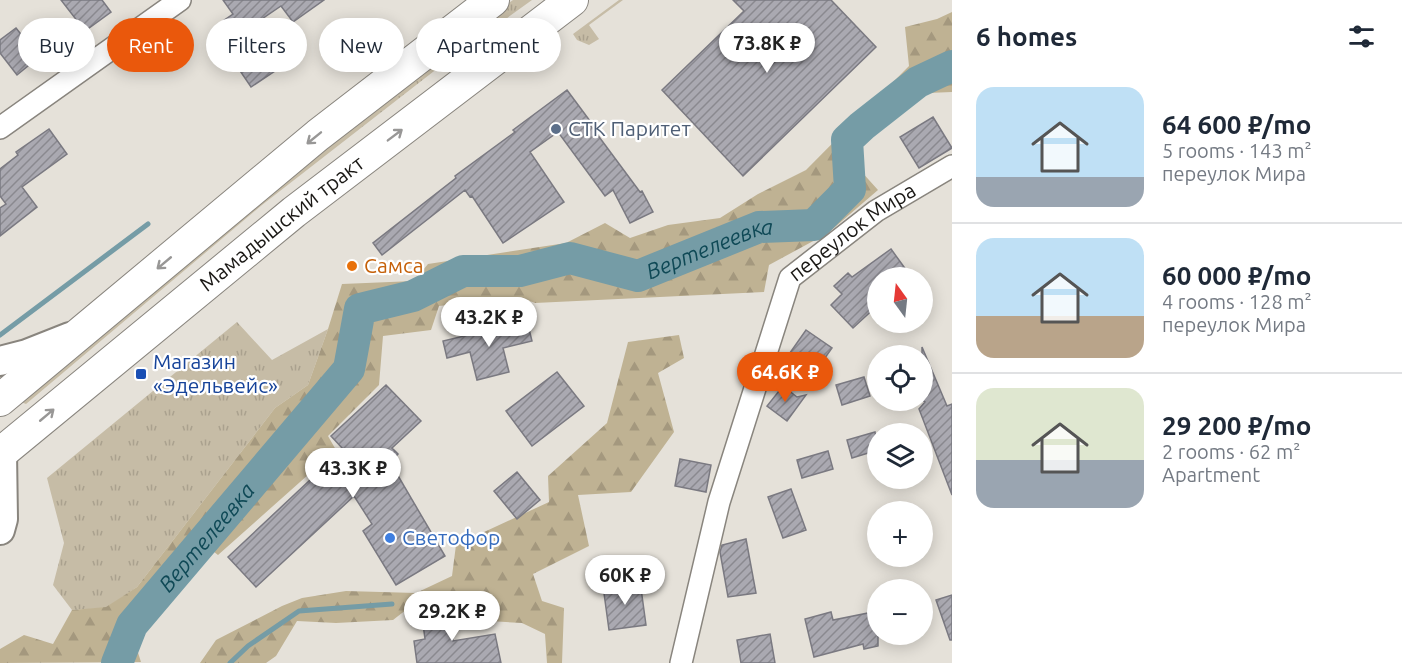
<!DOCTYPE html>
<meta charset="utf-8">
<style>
:root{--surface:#fff;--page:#f6f6f7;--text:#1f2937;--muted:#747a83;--line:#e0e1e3;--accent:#ea580c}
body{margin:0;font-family:Ubuntu,sans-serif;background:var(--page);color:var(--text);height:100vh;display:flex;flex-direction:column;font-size:22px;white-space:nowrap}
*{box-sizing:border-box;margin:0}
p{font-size:20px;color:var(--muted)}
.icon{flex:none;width:33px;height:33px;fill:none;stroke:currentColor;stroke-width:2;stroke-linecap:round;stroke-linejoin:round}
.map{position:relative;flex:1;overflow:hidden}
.details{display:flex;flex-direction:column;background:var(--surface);width:450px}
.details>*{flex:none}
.banner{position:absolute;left:18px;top:18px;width:570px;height:54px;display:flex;gap:12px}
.needle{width:39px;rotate:345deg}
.fabs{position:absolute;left:867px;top:267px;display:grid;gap:12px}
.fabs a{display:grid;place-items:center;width:66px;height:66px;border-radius:50%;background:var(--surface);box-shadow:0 3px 15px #0003;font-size:30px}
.price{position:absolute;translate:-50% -51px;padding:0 14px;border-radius:21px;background:#fff;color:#222;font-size:20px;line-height:39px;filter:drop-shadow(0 2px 3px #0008)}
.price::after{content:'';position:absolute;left:50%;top:36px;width:18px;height:14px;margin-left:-9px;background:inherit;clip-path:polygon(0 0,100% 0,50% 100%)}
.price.on{background:var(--accent);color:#fff}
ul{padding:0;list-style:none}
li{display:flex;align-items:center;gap:18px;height:150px;padding:0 24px}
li+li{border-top:2px solid var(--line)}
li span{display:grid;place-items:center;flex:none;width:168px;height:120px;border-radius:18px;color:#555}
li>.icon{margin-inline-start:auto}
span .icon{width:72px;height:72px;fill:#fffc;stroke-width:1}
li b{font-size:26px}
h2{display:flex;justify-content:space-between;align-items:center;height:72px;padding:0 24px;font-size:26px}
.chip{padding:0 21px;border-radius:27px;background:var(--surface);box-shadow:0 3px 15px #0003;font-size:21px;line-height:54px}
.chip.on{background:var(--accent);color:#fff}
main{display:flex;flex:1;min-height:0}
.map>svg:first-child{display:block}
.grass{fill:url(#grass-tufts)}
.forest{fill:url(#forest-firs)}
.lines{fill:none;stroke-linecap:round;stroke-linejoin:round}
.stream{stroke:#759ca6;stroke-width:5}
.river{stroke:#759ca6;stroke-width:32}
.building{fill:url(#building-hatch);stroke:#7a7981;stroke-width:1.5}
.street-casing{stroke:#89857e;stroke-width:24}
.secondary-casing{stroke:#89857e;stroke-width:32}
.primary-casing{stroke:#89857e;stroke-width:34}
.street{stroke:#fff;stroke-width:21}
.secondary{stroke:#fff;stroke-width:28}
.primary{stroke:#fff;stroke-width:32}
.oneway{stroke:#989796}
.service-dot{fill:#5c6f8a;stroke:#fff;stroke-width:2}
.food-dot{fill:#e8710a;stroke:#fff;stroke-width:2}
.transit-dot{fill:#1a4fb4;stroke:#fff;stroke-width:2}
.shop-dot{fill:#3f7fe0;stroke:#fff;stroke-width:2}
.labels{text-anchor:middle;stroke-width:4.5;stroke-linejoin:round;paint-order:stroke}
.service-label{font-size:21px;fill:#4e5e75;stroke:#fff;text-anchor:start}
.street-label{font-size:21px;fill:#1a1815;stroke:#fff}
.food-label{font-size:21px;fill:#c56008;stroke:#fff;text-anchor:start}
.transit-label{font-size:21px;fill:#164399;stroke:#fff;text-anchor:start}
.shop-label{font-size:21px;fill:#366cbe;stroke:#fff;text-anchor:start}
.water-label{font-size:22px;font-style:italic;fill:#0f4956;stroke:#fff}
</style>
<main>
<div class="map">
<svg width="952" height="663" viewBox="0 0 952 663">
<defs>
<pattern id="grass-tufts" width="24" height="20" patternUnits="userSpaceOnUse" patternTransform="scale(1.5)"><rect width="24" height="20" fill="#c6bca6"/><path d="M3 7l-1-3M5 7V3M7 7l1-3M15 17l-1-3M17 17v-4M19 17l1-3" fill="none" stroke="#aaa18e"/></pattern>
<pattern id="forest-firs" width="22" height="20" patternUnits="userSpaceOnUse" patternTransform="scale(1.5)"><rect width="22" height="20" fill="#bfb293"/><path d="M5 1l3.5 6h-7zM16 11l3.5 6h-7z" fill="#a4987e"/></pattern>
<pattern id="building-hatch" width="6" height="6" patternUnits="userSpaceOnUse" patternTransform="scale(1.5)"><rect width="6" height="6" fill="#aaa9b1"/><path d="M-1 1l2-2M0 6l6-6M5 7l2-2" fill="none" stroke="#8a898f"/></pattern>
</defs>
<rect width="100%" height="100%" fill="#e5e1d9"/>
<!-- grass -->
<path class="grass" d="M 513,0 L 532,0 L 438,68 L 262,205 L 26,404 L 21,402 L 427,62 Z
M 619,0 L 623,0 L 589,25 L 599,39 L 589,45 L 577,40 L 573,34 Z
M 237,322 L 272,360 L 328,329 L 308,385 L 275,408 L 137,587 L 106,608 L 72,610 L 53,585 L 64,543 L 47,478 Z"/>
<!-- forest -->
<path class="forest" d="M 952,12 L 952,92 L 928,93 L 857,143 L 860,170 L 878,190 L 828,233 L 769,265 L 764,292 L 535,303 L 519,297 L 439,306 L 431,330 L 383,336 L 379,385 L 328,436 L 336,450 L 218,555 L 205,545 L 132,634 L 141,662 L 0,663 L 0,649 L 24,635 L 53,644 L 72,610 L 106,607 L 137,587 L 275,408 L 308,385 L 328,329 L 342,284 L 414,281 L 428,264 L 566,243 L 605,223 L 630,238 L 668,225 L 720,218 L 758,194 L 806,170 L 909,66 L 905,27 L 937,19 Z
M 679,335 L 684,358 L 658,373 L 674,432 L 631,492 L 578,495 L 589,546 L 533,574 L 542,601 L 564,608 L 562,663 L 547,663 L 545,634 L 522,623 L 489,621 L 469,603 L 448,600 L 411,606 L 393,620 L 336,623 L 297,621 L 276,656 L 266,663 L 200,663 L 216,640 L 282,606 L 302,598 L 346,591 L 416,593 L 452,576 L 456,545 L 549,502 L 548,476 L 607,423 L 628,342 Z"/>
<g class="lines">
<!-- stream -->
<path class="stream" d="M 0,335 L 148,224
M 230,663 L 248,646 L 299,611 L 392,604"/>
<!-- river -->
<path class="river" id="s1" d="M 117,663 L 132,625 L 349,369 L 360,309 L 413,296 L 463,271 L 520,271 L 570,258 L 638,276 L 759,227 L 814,225 L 850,189 L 847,140 L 862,126 L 918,82 L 952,66"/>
</g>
<!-- building -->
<path class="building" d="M 61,0 L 102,0 L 111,12 L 85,31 Z
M 223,0 L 324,0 L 293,22 L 281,6 L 250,27 L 278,69 L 251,87 L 217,37 L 228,29 L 223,21 L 233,14 Z
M 733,0 L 831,0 L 876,47 L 743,176 L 662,90 L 744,11 Z
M 16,28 L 39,57 L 17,75 L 0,53 L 0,40 Z
M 567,90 L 593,125 L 591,126 L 640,192 L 642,191 L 653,212 L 630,223 L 613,190 L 605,196 L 558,132 L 530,152 L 564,202 L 503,243 L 472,196 L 470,197 L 465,190 L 382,255 L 373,243 L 456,178 L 455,176 L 515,132 L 513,130 Z
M 933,117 L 952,148 L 919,168 L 900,137 Z
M 49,129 L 67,154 L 22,187 L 37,207 L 0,236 L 0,208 L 6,204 L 0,196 L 0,169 L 18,155 L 16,152 Z
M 891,249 L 912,278 L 878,278 L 878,305 L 853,328 L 831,305 L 842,294 L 834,286 L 848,273 L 852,277 Z
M 527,321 L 532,341 L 503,348 L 509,372 L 477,380 L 470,352 L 447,358 L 443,341 Z
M 806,330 L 832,348 L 813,375 L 787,357 Z
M 922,347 L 947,406 L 952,404 L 952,495 L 919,409 L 925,402 L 922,400 Z
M 557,372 L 584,406 L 532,446 L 506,411 Z
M 864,377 L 870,396 L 842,405 L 836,385 Z
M 386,385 L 421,421 L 392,448 L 398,454 L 390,462 L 445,556 L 396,585 L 363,531 L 372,524 L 354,496 L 256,587 L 228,557 L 343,449 L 331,436 Z
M 783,386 L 797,397 L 806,395 L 787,421 L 767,406 Z
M 875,432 L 878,450 L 852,458 L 847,440 Z
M 828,451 L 833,469 L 802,478 L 797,460 Z
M 680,459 L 711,465 L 706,492 L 675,486 Z
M 517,472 L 540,500 L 517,519 L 494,491 Z
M 791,489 L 806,530 L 783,538 L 768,497 Z
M 746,539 L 756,593 L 728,597 L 720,552 L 722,545 Z
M 640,581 L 646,625 L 609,630 L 603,586 Z
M 952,595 L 952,640 L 950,640 L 936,600 Z
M 448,605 L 453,641 L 495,634 L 501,663 L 417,663 L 414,641 L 425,639 L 421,609 Z
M 878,611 L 878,646 L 864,649 L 863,644 L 814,657 L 805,619 L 831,612 L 833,620 Z
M 770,634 L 775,663 L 741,663 L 737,640 Z"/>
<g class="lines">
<defs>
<g id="street">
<path d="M 0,128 L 180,0"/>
<path id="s2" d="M 681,663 L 719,502 L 790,278 L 876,211 L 952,166"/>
</g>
<path id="secondary" d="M 0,361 L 27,354 L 70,337
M 0,450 L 2,452 L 3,519 L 0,530"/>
<g id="primary">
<path d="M 0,400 L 318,135 L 493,0"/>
<path id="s3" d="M 0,454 L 294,212 L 572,0"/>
</g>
</defs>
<!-- street casing -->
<use href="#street" class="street-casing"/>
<!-- secondary casing -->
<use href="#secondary" class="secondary-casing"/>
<!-- primary casing -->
<use href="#primary" class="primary-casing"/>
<!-- street -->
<use href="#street" class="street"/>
<!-- secondary -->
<use href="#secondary" class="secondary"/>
<!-- primary -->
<use href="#primary" class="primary"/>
</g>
<!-- one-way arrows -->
<defs><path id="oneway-shaft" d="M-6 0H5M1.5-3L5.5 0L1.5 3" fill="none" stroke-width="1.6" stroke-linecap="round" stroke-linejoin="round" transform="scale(1.5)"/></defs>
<g class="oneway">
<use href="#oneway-shaft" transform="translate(395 135) rotate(-37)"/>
<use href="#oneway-shaft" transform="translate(314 138) rotate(141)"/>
<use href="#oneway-shaft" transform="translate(164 263) rotate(140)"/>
<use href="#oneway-shaft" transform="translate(47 415) rotate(-40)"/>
</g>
<!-- markers -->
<circle class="service-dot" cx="556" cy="129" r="6"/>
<circle class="food-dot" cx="352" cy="266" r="6"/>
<rect class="transit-dot" x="135" y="368" width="12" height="12" rx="3"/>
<circle class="shop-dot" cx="390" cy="538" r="6"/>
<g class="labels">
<!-- service labels -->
<g class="service-label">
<text x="568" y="136">СТК Паритет</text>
</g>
<!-- street labels -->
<g class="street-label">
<text dy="7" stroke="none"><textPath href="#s3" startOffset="364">Мамадышский тракт</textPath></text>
<text dy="7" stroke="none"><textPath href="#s2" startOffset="478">переулок Мира</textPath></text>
</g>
<!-- food labels -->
<g class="food-label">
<text x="364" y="273">Самса</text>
</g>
<!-- transit labels -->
<g class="transit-label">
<text x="153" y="369">Магазин<tspan x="153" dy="24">«Эдельвейс»</tspan></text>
</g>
<!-- shop labels -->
<g class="shop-label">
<text x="402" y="545">Светофор</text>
</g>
<!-- water labels -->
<g class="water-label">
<text dy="8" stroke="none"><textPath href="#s1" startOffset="804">Вертелеевка</textPath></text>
<text dy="8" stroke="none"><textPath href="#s1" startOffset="156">Вертелеевка</textPath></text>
</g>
</g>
</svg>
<div class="fabs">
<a><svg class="needle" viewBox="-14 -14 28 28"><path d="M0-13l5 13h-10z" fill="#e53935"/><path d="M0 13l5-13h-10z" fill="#747a83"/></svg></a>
<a><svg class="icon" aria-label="locate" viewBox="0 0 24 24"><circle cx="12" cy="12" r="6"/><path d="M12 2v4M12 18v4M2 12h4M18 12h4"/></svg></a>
<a><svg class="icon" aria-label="layers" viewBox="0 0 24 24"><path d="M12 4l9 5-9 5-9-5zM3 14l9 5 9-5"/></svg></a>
<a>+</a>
<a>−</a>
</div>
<b class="price" style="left:767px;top:74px">73.8K ₽</b>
<b class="price" style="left:489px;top:348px">43.2K ₽</b>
<b class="price on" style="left:785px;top:403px">64.6K ₽</b>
<b class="price" style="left:353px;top:499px">43.3K ₽</b>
<b class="price" style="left:625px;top:606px">60K ₽</b>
<b class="price" style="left:452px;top:642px">29.2K ₽</b>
<div class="banner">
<a class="chip">Buy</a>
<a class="chip on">Rent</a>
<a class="chip">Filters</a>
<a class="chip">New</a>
<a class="chip">Apartment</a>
</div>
</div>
<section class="details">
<h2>6 homes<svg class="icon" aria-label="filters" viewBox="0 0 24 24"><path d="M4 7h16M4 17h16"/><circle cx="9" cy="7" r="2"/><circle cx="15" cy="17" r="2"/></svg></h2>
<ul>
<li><span style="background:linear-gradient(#bfe0f5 75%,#9aa5b1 0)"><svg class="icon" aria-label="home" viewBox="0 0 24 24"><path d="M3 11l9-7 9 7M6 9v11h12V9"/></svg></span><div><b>64 600 ₽/mo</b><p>5 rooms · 143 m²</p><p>переулок Мира</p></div></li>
<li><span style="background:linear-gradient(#bfe0f5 65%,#b9a48a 0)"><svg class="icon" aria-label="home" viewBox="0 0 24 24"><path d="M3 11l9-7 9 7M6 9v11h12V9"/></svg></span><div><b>60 000 ₽/mo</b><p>4 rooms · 128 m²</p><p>переулок Мира</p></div></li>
<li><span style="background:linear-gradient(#dfe7d0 60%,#9aa5b1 0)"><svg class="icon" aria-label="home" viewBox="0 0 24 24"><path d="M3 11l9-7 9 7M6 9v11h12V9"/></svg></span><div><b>29 200 ₽/mo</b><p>2 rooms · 62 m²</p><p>Apartment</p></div></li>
</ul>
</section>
</main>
